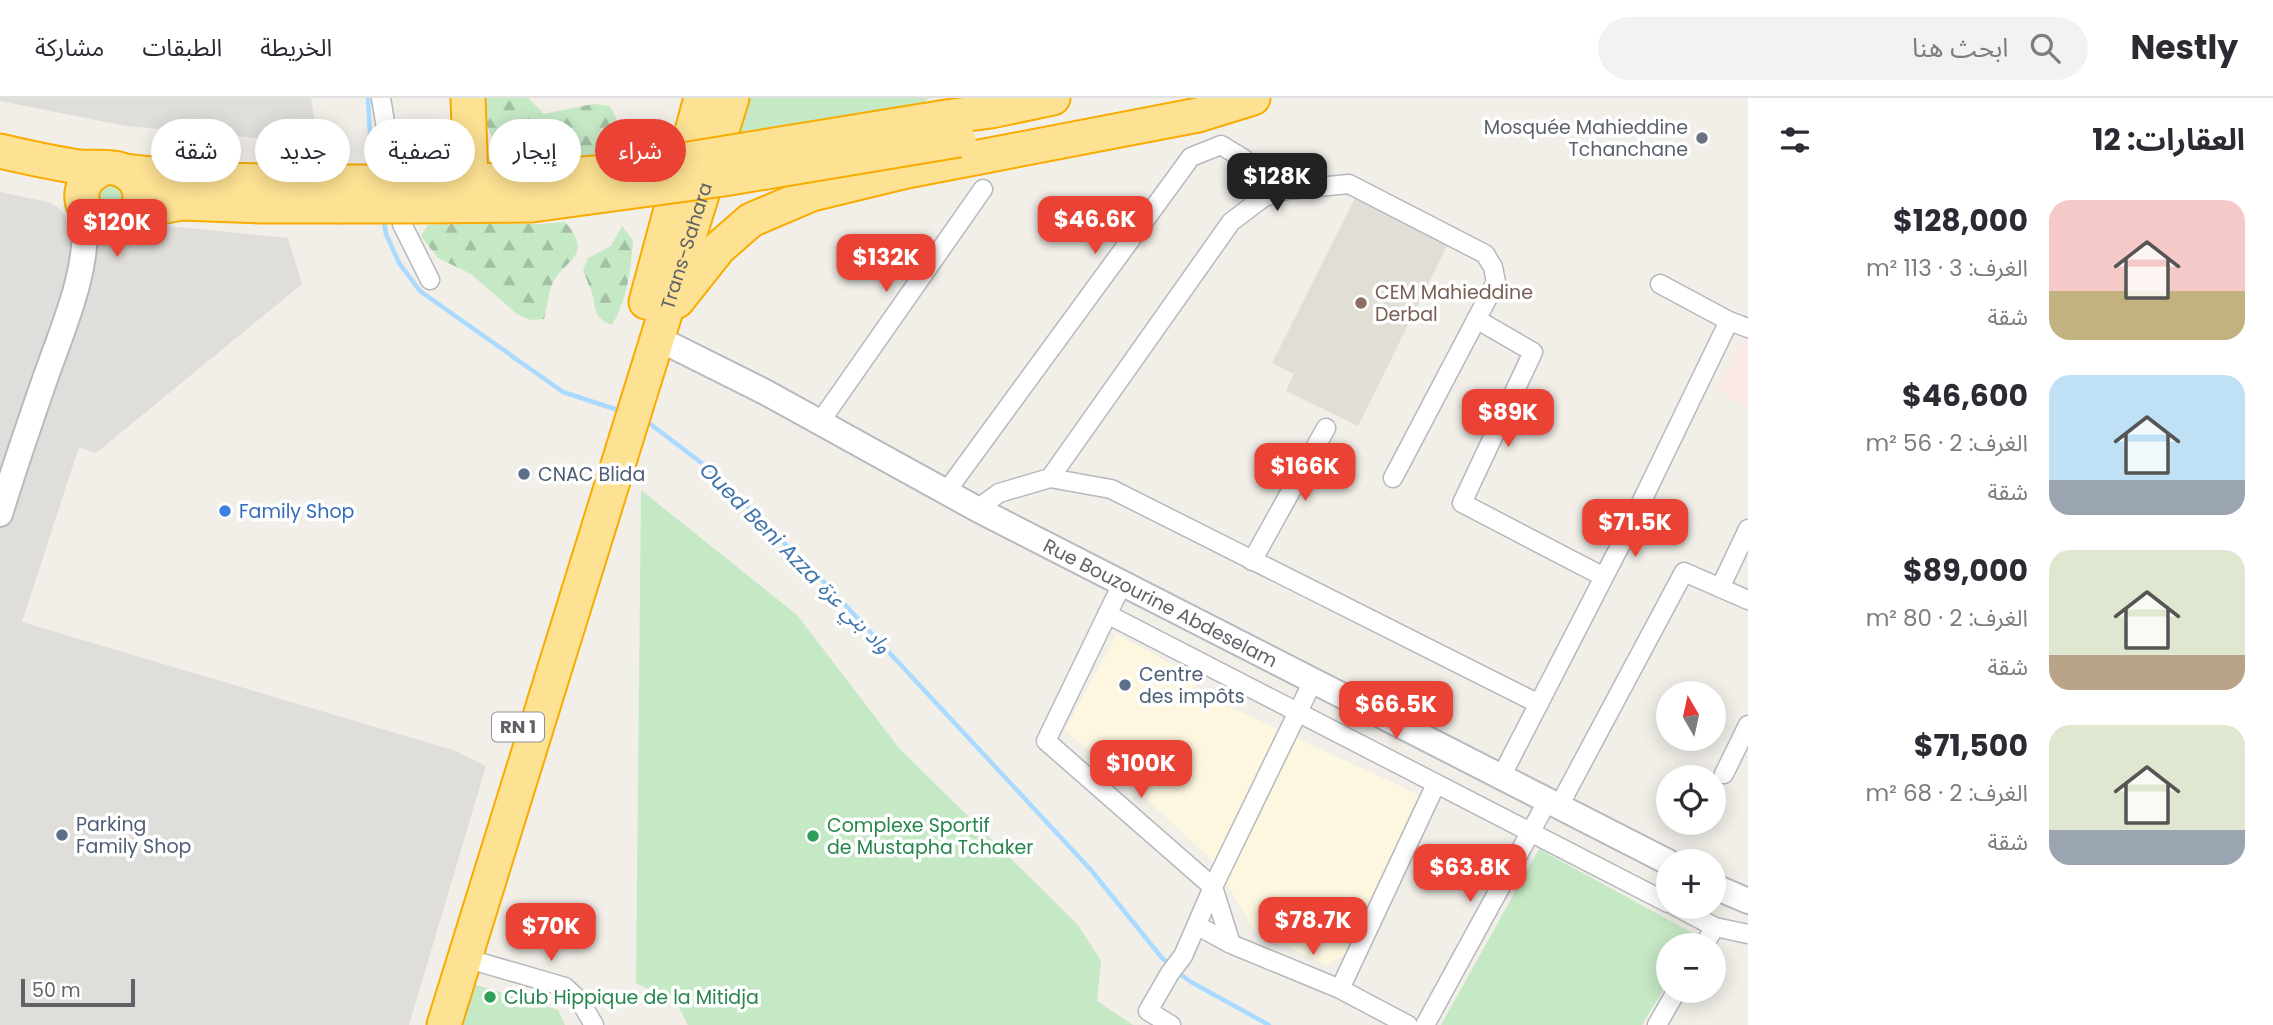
<!DOCTYPE html>
<html lang="ar">
<meta charset="utf-8">
<style>
:root{--surface:#fff;--page:#f2f2f3;--text:#2b2b33;--muted:#7c7c81;--line:#e1e1e2;--accent:#ea4335}
body{margin:0;font-family:Poppins,"Noto Sans Arabic",sans-serif;background:var(--page);color:var(--text);direction:rtl;height:100vh;display:flex;flex-direction:column;font-size:26px;white-space:nowrap}
*{box-sizing:border-box;margin:0}
p{font-size:23px;color:var(--muted)}
.icon{flex:none;width:38px;height:38px;fill:none;stroke:currentColor;stroke-width:2;stroke-linecap:round;stroke-linejoin:round}
.map{position:relative;flex:1;overflow:hidden;direction:ltr}
.sheet{display:flex;flex-direction:column;background:var(--surface);width:525px}
.sheet>*{flex:none}
.banner{position:absolute;left:21px;top:21px;width:665px;height:63px;direction:rtl;display:flex;gap:14px}
.needle{width:46px;rotate:351deg}
.buttons{position:absolute;left:1656px;top:583px;display:grid;gap:14px}
.buttons a{display:grid;place-items:center;width:70px;height:70px;border-radius:50%;background:var(--surface);box-shadow:0 4px 18px #0003;font-size:35px}
.scale{position:absolute;left:21px;bottom:18px;width:114px;box-sizing:border-box;padding-left:7px;border:4px solid #5f6368;border-top:0;font-size:19px;line-height:24px;white-space:nowrap;color:#5f6368;-webkit-text-stroke:5px #fff;paint-order:stroke}
.price{position:absolute;translate:-50% -60px;padding:0 16px;border-radius:14px;background:var(--accent);color:#fff;font-size:23px;line-height:46px;filter:drop-shadow(0 2px 4px #0008)}
.price::after{content:'';position:absolute;left:50%;top:42px;width:21px;height:16px;margin-left:-10px;background:inherit;clip-path:polygon(0 0,100% 0,50% 100%)}
.price.on{background:#222;color:#fff}
ul{padding:0;list-style:none}
li{display:flex;align-items:center;gap:21px;height:175px;padding:0 28px}
li span{display:grid;place-items:center;flex:none;width:196px;height:140px;border-radius:21px;color:#555}
li>.icon{margin-inline-start:auto}
span .icon{width:84px;height:84px;fill:#fffc;stroke-width:1}
li b{font-size:30px}
h2{display:flex;justify-content:space-between;align-items:center;height:84px;padding:0 28px;font-size:30px}
.chip{padding:0 24px;border-radius:32px;background:var(--surface);box-shadow:0 4px 18px #0003;font-size:24px;line-height:63px}
.chip.on{background:var(--accent);color:#fff}
header{display:flex;align-items:center;gap:42px;box-sizing:border-box;height:98px;padding:0 35px;background:var(--surface);border-bottom:2px solid var(--line)}
header strong{font-size:33px}
nav{display:flex;gap:38px;margin-inline-start:auto;font-size:24px}
.search{width:490px;height:63px;background:var(--page);display:flex;align-items:center;gap:18px;box-sizing:border-box;padding:0 24px;border-radius:38px;color:var(--muted);font-size:26px}
main{display:flex;flex:1;min-height:0}
.map>svg:first-child{display:block}
.commercial{fill:#fef7e0}
.industrial{fill:#e0deda}
.education{fill:#e1ded6}
.medical{fill:#fce8e6}
.forest{fill:url(#forest-firs)}
.green{fill:#c5e8c5}
.lines{fill:none;stroke-linecap:round;stroke-linejoin:round}
.stream{stroke:#aadaff;stroke-width:4.5}
.street-casing{stroke:#b5b8bc;stroke-width:21}
.secondary-casing{stroke:#b6babf;stroke-width:28}
.highway-casing{stroke:#f9ab00;stroke-width:37}
.street{stroke:#fff;stroke-width:18}
.secondary{stroke:#fff;stroke-width:24}
.highway{stroke:#fde293;stroke-width:33}
.highway-bridge-casing{stroke:#f9ab00;stroke-width:37;stroke-linecap:butt}
.highway-bridge{stroke:#fde293;stroke-width:33}
.worship-dot{fill:#6b7280;stroke:#fff;stroke-width:2.5}
.education-dot{fill:#8d6e63;stroke:#fff;stroke-width:2.5}
.service-dot{fill:#5c6f8a;stroke:#fff;stroke-width:2.5}
.shop-dot{fill:#3f7fe0;stroke:#fff;stroke-width:2.5}
.leisure-dot{fill:#2e9e5b;stroke:#fff;stroke-width:2.5}
.labels{text-anchor:middle;stroke-width:7;stroke-linejoin:round;paint-order:stroke}
.shield{fill:#fff;stroke:#8f9295;stroke-width:2}
.shield-label{font-size:18px;font-weight:bold;fill:#5f6368}
.worship-label{font-size:19px;fill:#5b616d;stroke:#fff;text-anchor:end}
.street-label{font-size:19px;fill:#5f6368;stroke:#fff}
.education-label{font-size:19px;fill:#785e54;stroke:#fff;text-anchor:start}
.service-label{font-size:19px;fill:#4e5e75;stroke:#fff;text-anchor:start}
.shop-label{font-size:19px;fill:#366cbe;stroke:#fff;text-anchor:start}
.leisure-label{font-size:19px;fill:#27864d;stroke:#fff;text-anchor:start}
.water-label{font-size:21px;font-style:italic;fill:#4174aa;stroke:#fff}
</style>
<header>
<strong>Nestly</strong>
<div class="search"><svg class="icon" aria-label="search" viewBox="0 0 24 24"><circle cx="10" cy="10" r="6"/><path d="M15 15l6 6"/></svg>ابحث هنا</div>
<nav><a>الخريطة</a><a>الطبقات</a><a>مشاركة</a></nav>
</header>
<main>
<section class="sheet">
<h2>العقارات: 12<svg class="icon" aria-label="filters" viewBox="0 0 24 24"><path d="M4 7h16M4 17h16"/><circle cx="9" cy="7" r="2"/><circle cx="15" cy="17" r="2"/></svg></h2>
<ul>
<li><span style="background:linear-gradient(#f6c9c9 65%,#c2b280 0)"><svg class="icon" aria-label="home" viewBox="0 0 24 24"><path d="M3 11l9-7 9 7M6 9v11h12V9"/></svg></span><div><b>$128,000</b><p>الغرف: 3 · 113 m²</p><p>شقة</p></div></li>
<li><span style="background:linear-gradient(#bfe0f5 75%,#9aa5b1 0)"><svg class="icon" aria-label="home" viewBox="0 0 24 24"><path d="M3 11l9-7 9 7M6 9v11h12V9"/></svg></span><div><b>$46,600</b><p>الغرف: 2 · 56 m²</p><p>شقة</p></div></li>
<li><span style="background:linear-gradient(#dfe7d0 75%,#b9a48a 0)"><svg class="icon" aria-label="home" viewBox="0 0 24 24"><path d="M3 11l9-7 9 7M6 9v11h12V9"/></svg></span><div><b>$89,000</b><p>الغرف: 2 · 80 m²</p><p>شقة</p></div></li>
<li><span style="background:linear-gradient(#dfe7d0 75%,#9aa5b1 0)"><svg class="icon" aria-label="home" viewBox="0 0 24 24"><path d="M3 11l9-7 9 7M6 9v11h12V9"/></svg></span><div><b>$71,500</b><p>الغرف: 2 · 68 m²</p><p>شقة</p></div></li>
</ul>
</section>
<div class="map">
<svg width="1748" height="927" viewBox="0 0 1748 927">
<defs>
<pattern id="forest-firs" width="22" height="20" patternUnits="userSpaceOnUse" patternTransform="scale(1.75)"><rect width="22" height="20" fill="#c5e8c5"/><path d="M5 1l3.5 6h-7zM16 11l3.5 6h-7z" fill="#a3c0a4"/></pattern>
</defs>
<rect width="100%" height="100%" fill="#f1efe8"/>
<!-- commercial -->
<path class="commercial" d="M 1117,536 L 1198,581 L 1193,592 L 1421,698 L 1346,856 L 1326,867 L 1254,832 L 1214,764 L 1155,709 L 1065,632 Z"/>
<!-- industrial -->
<path class="industrial" d="M 0,0 L 311,0 L 319,46 L 126,28 L 0,3 Z
M 0,94 L 48,104 L 58,109 L 65,117 L 70,135 L 115,147 L 134,134 L 148,129 L 159,127 L 288,140 L 302,186 L 96,355 L 79,349 L 22,524 L 453,652 L 486,668 L 409,927 L 0,927 Z"/>
<!-- education -->
<path class="education" d="M 1355,100 L 1449,144 L 1358,328 L 1286,293 L 1294,276 L 1272,265 Z"/>
<!-- medical -->
<path class="medical" d="M 1747,237 L 1748,237 L 1748,309 L 1718,293 Z"/>
<!-- forest -->
<path class="forest" d="M 481,0 L 528,0 L 544,16 L 593,6 L 610,8 L 617,22 C 613,37 607,49 593,57 C 580,64 512,60 501,51 C 489,41 483,15 481,0 Z
M 565,124 C 597,160 560,162 551,189 C 548,198 547,210 544,221 L 531,222 L 518,217 L 471,176 L 438,160 L 421,138 L 428,127 C 474,123 519,129 565,124 Z
M 622,128 L 633,142 C 631,172 627,201 612,227 C 593,220 596,211 592,195 C 589,187 586,180 583,172 L 588,160 L 611,148 Z"/>
<!-- green -->
<path class="green" d="M 745,0 L 929,0 L 920,8 L 737,37 Z
M 112,83 L 127,94 L 122,112 L 104,114 L 96,92 Z
M 641,392 L 797,517 L 899,650 L 1078,827 L 1101,863 L 1097,903 L 1133,927 L 688,927 L 677,906 L 636,885 Z
M 1539,751 L 1696,837 L 1690,847 L 1668,847 L 1668,884 L 1642,927 L 1441,927 Z
M 470,885 L 558,912 L 565,927 L 457,927 Z"/>
<g class="lines">
<!-- stream -->
<path class="stream" d="M 368,0 L 371,52 L 374,72
M 383,119 L 386,136 L 399,165 L 420,193 L 563,294 L 621,313
M 645,322 L 707,369 L 822,482 L 1091,772 L 1162,860 L 1170,867
M 1176,873 L 1191,884 L 1269,927"/>
<defs>
<path id="street" d="M 381,0 L 402,126 L 430,182
M 1660,186 L 1729,223 L 1748,230
M 1476,221 L 1533,254 L 1462,405 L 1604,479
M 820,324 L 983,91
M 1050,380 L 1111,391 L 1539,606
M 946,394 L 1191,59 L 1221,47 L 1244,61 L 1264,99
M 977,411 L 999,395 L 1050,380 L 1231,124 L 1264,99 L 1286,92 L 1349,86 L 1485,156 L 1493,169 L 1496,184 L 1393,380
M 1252,463 L 1326,330
M 1122,486 L 1046,643 L 1213,789 L 1231,846
M 1720,490 L 1748,431
M 1107,516 L 1668,805
M 1724,676 L 1748,627
M 1501,679 L 1622,444 L 1729,223
M 1559,708 L 1684,474 L 1748,502
M 1675,808 L 1715,829 L 1748,836
M 1198,828 L 1231,846 L 1340,891 L 1408,927
M 1704,847 L 1715,829
M 465,860 L 565,889 L 580,903 L 594,927
M 1340,891 L 1436,686
M 1171,927 L 1148,913 L 1170,875 L 1183,858 L 1213,789 L 1313,583
M 1425,927 L 1548,702
M 1657,927 L 1677,892"/>
<g id="secondary">
<path id="s1" d="M 657,240 L 765,294 L 977,411 L 1668,764"/>
<path d="M 0,416 C 14,370 30,324 46,278 C 66,222 89,172 85,112"/>
<path d="M 1713,788 L 1748,803"/>
</g>
<g id="highway">
<path d="M 946,19 L 991,13 L 1053,0"/>
<path d="M 0,53 C 26,59 53,65 79,69 C 91,70 113,68 122,72 C 132,77 139,86 140,97 C 140,104 138,112 133,117 C 105,153 53,94 102,71"/>
<path d="M 123,73 L 206,82 L 336,84"/>
<path d="M 409,84 L 530,82"/>
<path d="M 461,103 L 471,82 L 468,0"/>
<path d="M 412,108 L 532,107"/>
<path d="M 129,122 L 152,111 L 181,105 L 260,108 L 342,108"/>
<path d="M 677,203 L 719,150 L 751,122 L 812,96 L 907,73 L 1198,17 L 1253,0"/>
<path d="M 646,204 L 701,0"/>
<path id="s2" d="M 444,927 L 732,0"/>
</g>
</defs>
<!-- street casing -->
<use href="#street" class="street-casing"/>
<!-- secondary casing -->
<use href="#secondary" class="secondary-casing"/>
<!-- highway casing -->
<use href="#highway" class="highway-casing"/>
<!-- street -->
<use href="#street" class="street"/>
<!-- secondary -->
<use href="#secondary" class="secondary"/>
<!-- highway -->
<use href="#highway" class="highway"/>
<defs>
<path id="highway-bridge" d="M 530,82 L 621,72 L 946,19
M 336,84 L 409,84
M 532,107 L 724,81 L 959,42
M 342,108 L 412,108"/>
</defs>
<!-- highway-bridge casing -->
<use href="#highway-bridge" class="highway-bridge-casing"/>
<!-- highway-bridge -->
<use href="#highway-bridge" class="highway-bridge"/>
</g>
<!-- markers -->
<circle class="worship-dot" cx="1702" cy="40" r="7"/>
<circle class="education-dot" cx="1361" cy="205" r="7"/>
<g class="service-dot">
<circle cx="524" cy="376" r="7"/>
<circle cx="1125" cy="587" r="7"/>
<circle cx="62" cy="737" r="7"/>
</g>
<circle class="shop-dot" cx="225" cy="413" r="7"/>
<g class="leisure-dot">
<circle cx="813" cy="738" r="7"/>
<circle cx="490" cy="899" r="7"/>
</g>
<g class="labels">
<!-- shield labels -->
<rect class="shield" x="492" y="614.5" width="52" height="29" rx="5"/>
<g class="shield-label">
<text x="518" y="635">RN 1</text>
</g>
<!-- worship labels -->
<g class="worship-label">
<text x="1688" y="36">Mosquée Mahieddine<tspan x="1688" dy="22">Tchanchane</tspan></text>
</g>
<!-- street labels -->
<g class="street-label">
<text dy="7" stroke="none"><textPath href="#s2" startOffset="816">Trans-Sahara</textPath></text>
<text dy="7" stroke="none"><textPath href="#s1" startOffset="569">Rue Bouzourine Abdeselam</textPath></text>
</g>
<!-- education labels -->
<g class="education-label">
<text x="1375" y="201">CEM Mahieddine<tspan x="1375" dy="22">Derbal</tspan></text>
</g>
<!-- service labels -->
<g class="service-label">
<text x="538" y="383">CNAC Blida</text>
<text x="1139" y="583">Centre<tspan x="1139" dy="22">des impôts</tspan></text>
<text x="76" y="733">Parking<tspan x="76" dy="22">Family Shop</tspan></text>
</g>
<!-- shop labels -->
<g class="shop-label">
<text x="239" y="420">Family Shop</text>
</g>
<!-- leisure labels -->
<g class="leisure-label">
<text x="827" y="734">Complexe Sportif<tspan x="827" dy="22">de Mustapha Tchaker</tspan></text>
<text x="504" y="906">Club Hippique de la Mitidja</text>
</g>
<!-- water labels -->
<g class="water-label">
<text transform="translate(795 460) rotate(45)" y="7">Oued Beni Azza واد بني عزة</text>
</g>
</g>
</svg>
<div class="buttons">
<a><svg class="needle" viewBox="-14 -14 28 28"><path d="M0-13l5 13h-10z" fill="#e53935"/><path d="M0 13l5-13h-10z" fill="#7c7c81"/></svg></a>
<a><svg class="icon" aria-label="locate" viewBox="0 0 24 24"><circle cx="12" cy="12" r="6"/><path d="M12 2v4M12 18v4M2 12h4M18 12h4"/></svg></a>
<a>+</a>
<a>−</a>
</div>
<div class="scale">50 m</div>
<b class="price on" style="left:1277px;top:115px">$128K</b>
<b class="price" style="left:1095px;top:158px">$46.6K</b>
<b class="price" style="left:117px;top:161px">$120K</b>
<b class="price" style="left:886px;top:196px">$132K</b>
<b class="price" style="left:1508px;top:351px">$89K</b>
<b class="price" style="left:1305px;top:405px">$166K</b>
<b class="price" style="left:1635px;top:461px">$71.5K</b>
<b class="price" style="left:1396px;top:643px">$66.5K</b>
<b class="price" style="left:1141px;top:702px">$100K</b>
<b class="price" style="left:1470px;top:806px">$63.8K</b>
<b class="price" style="left:1313px;top:859px">$78.7K</b>
<b class="price" style="left:551px;top:865px">$70K</b>
<div class="banner">
<a class="chip on">شراء</a>
<a class="chip">إيجار</a>
<a class="chip">تصفية</a>
<a class="chip">جديد</a>
<a class="chip">شقة</a>
</div>
</div>
</main>
